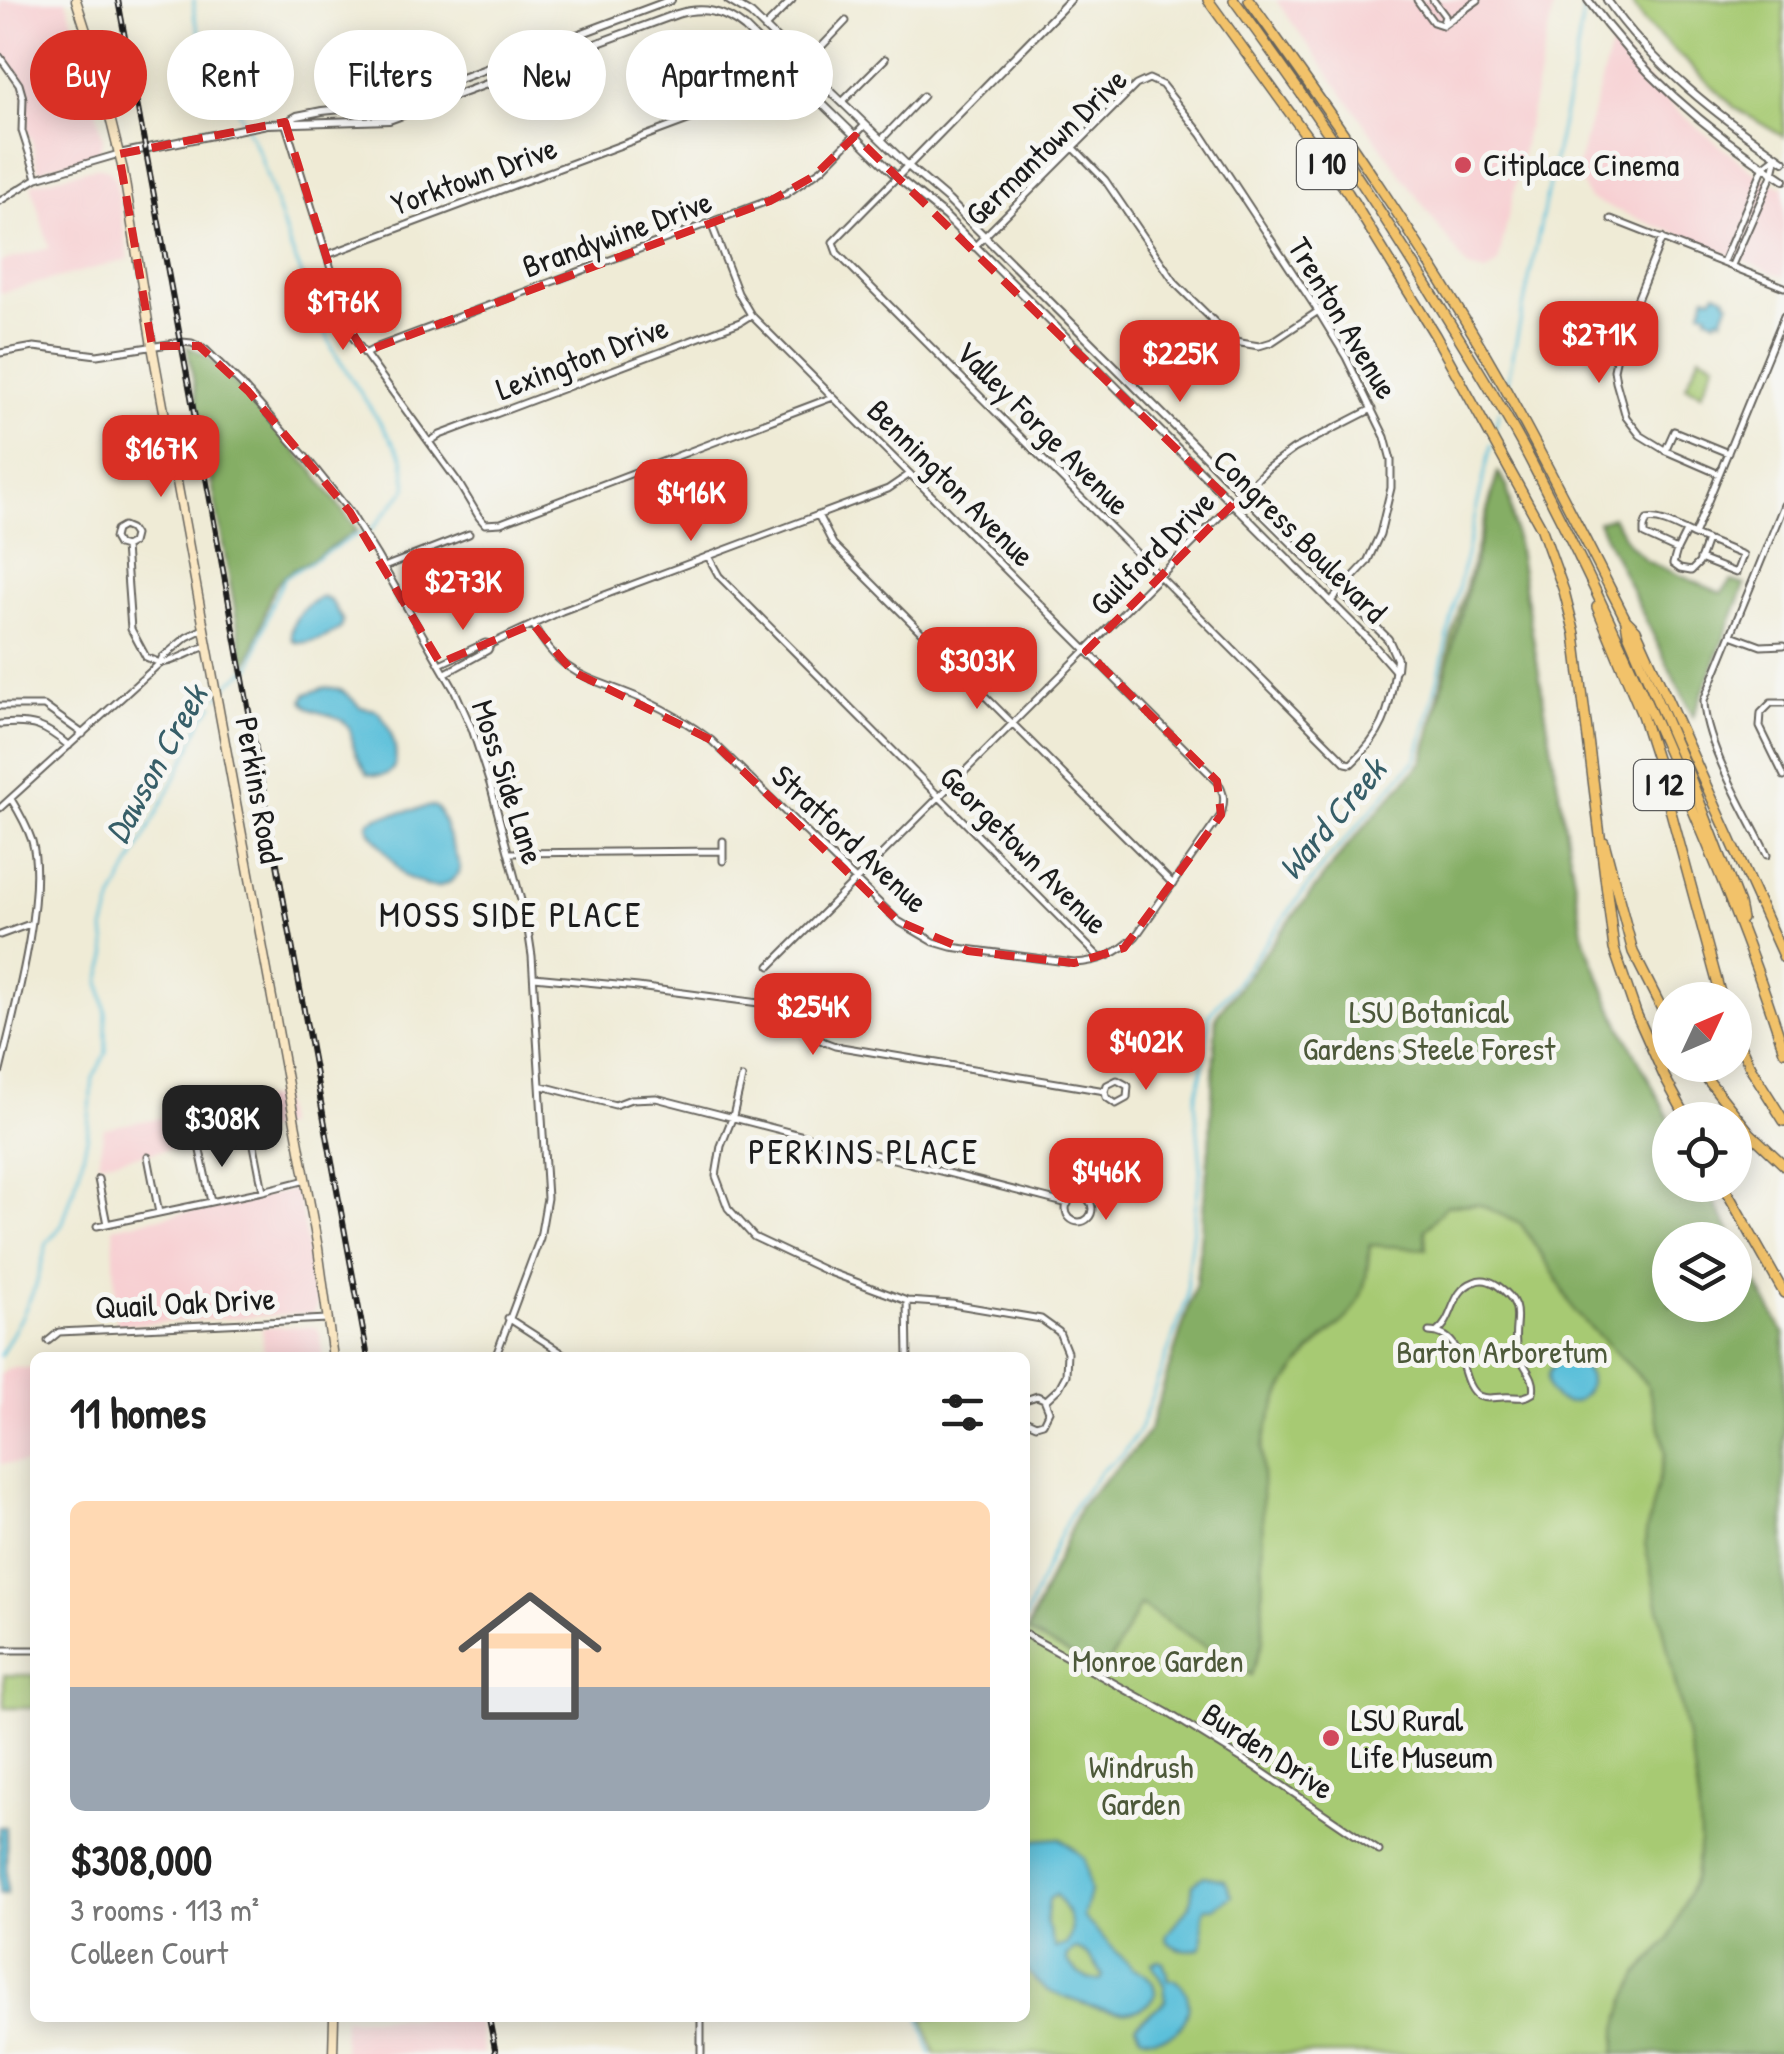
<!DOCTYPE html>
<meta charset="utf-8">
<style>
:root{--surface:#fff;--page:#f6f6f6;--text:#222;--muted:#767676;--accent:#d93025}
body{margin:0;font-family:"Patrick Hand",sans-serif;background:var(--page);color:var(--text);height:100vh;display:flex;flex-direction:column;font-size:38px;white-space:nowrap}
*{box-sizing:border-box;margin:0}
p{font-size:32px;color:var(--muted)}
.icon{flex:none;width:55px;height:55px;fill:none;stroke:currentColor;stroke-width:2;stroke-linecap:round;stroke-linejoin:round}
.map{position:relative;flex:1;overflow:hidden}
.details{position:absolute;left:30px;top:1352px;width:1000px;height:670px;display:flex;flex-direction:column;background:var(--surface);border-radius:15px;box-shadow:0 5px 25px #0003}
.details>*{flex:none}
.banner{position:absolute;left:30px;top:30px;width:1000px;height:90px;display:flex;gap:20px}
.needle{width:65px;rotate:46deg}
.tools{position:absolute;left:1652px;top:982px;display:grid;gap:20px}
.tools a{display:grid;place-items:center;width:100px;height:100px;border-radius:50%;background:var(--surface);box-shadow:0 5px 25px #0003;font-size:50px}
.price{position:absolute;translate:-50% -85px;padding:0 22px;border-radius:20px;background:var(--accent);color:#fff;font-size:32px;line-height:65px;filter:drop-shadow(0 2px 5px #0008)}
.price::after{content:'';position:absolute;left:50%;top:60px;width:30px;height:22px;margin-left:-15px;background:inherit;clip-path:polygon(0 0,100% 0,50% 100%)}
.price.active{background:#222;color:#fff}
ul{padding:0;list-style:none}
li{display:grid;align-content:center;gap:20px;height:530px;padding:0 40px}
li span{display:grid;place-items:center;height:310px;border-radius:15px;color:#555}
li>.icon{margin-inline-start:auto}
span .icon{width:180px;height:180px;fill:#fffc;stroke-width:1}
li b{font-size:42px}
h2{display:flex;justify-content:space-between;align-items:center;height:120px;padding:0 40px;font-size:42px}
.chip{padding:0 35px;border-radius:45px;background:var(--surface);box-shadow:0 5px 25px #0003;font-size:35px;line-height:90px}
.chip.active{background:var(--accent);color:#fff}
.map>svg:first-child{display:block}
.built{fill:#f7cfd2}
.green{fill:#a7ca73;stroke:#627348;stroke-width:2.5}
.forest{fill:#85ae65;stroke:#506540;stroke-width:2.5}
.water{fill:#5cc0da;stroke:#3c6e7b;stroke-width:2.5;fill-rule:evenodd}
.lines{fill:none;stroke-linecap:round;stroke-linejoin:round}
.stream{stroke:#5cc0da;stroke-width:2.5}
.minor-casing{stroke:#66645d;stroke-width:9}
.tertiary-casing{stroke:#66645d;stroke-width:10}
.secondary-casing{stroke:#66645d;stroke-width:11}
.motorway-casing{stroke:#66645d;stroke-width:12}
.minor{stroke:#fff;stroke-width:5}
.tertiary{stroke:#fff;stroke-width:6}
.secondary{stroke:#fae7c3;stroke-width:8}
.motorway{stroke:#f2c26a;stroke-width:9}
.rail-casing{stroke:#1c1c1c;stroke-width:6}
.rail{stroke:#f6f6f2;stroke-width:2.5;stroke-dasharray:8;stroke-linecap:butt}
.marked{fill:none;stroke:#d62828;stroke-width:8;stroke-dasharray:20 12;stroke-linejoin:round}
.poi-dot{fill:#d1495b;stroke:#f6f6f2;stroke-width:4}
.labels{text-anchor:middle;stroke-width:10;stroke-linejoin:round;paint-order:stroke}
.shield{fill:#f6f6f2;stroke:#5d5d5c;stroke-width:2.5}
.shield-label{font-size:30px;font-weight:bold;fill:#1c1c1c}
.street-label{font-size:32px;fill:#1c1c1c;stroke:#f6f6f2}
.poi-label{font-size:32px;fill:#1c1c1c;stroke:#f6f6f2;text-anchor:start}
.park-label{font-size:32px;fill:#4d593a;stroke:#f6f6f2}
.water-label{font-size:35px;font-style:italic;fill:#365e68;stroke:#f6f6f2}
.neighbourhood-label{font-size:35px;letter-spacing:2.5px;fill:#1c1c1c;stroke:#f6f6f2}
</style>
<div class="map">
<svg width="1784" height="2054" viewBox="0 0 1784 2054">
<rect width="100%" height="100%" fill="#f6f6f2"/>
<filter id="ink" filterUnits="userSpaceOnUse"><feTurbulence type="fractalNoise" baseFrequency=".01" numOctaves="2"/><feDisplacementMap in="SourceGraphic" scale="20" xChannelSelector="R" yChannelSelector="G"/><feConvolveMatrix kernelMatrix="1 2 1 2 8 2 1 2 1" color-interpolation-filters="sRGB"/></filter>
<filter id="wash" filterUnits="userSpaceOnUse"><feTurbulence type="fractalNoise" baseFrequency=".0048" numOctaves="4" result="noise"/><feDisplacementMap in="SourceGraphic" scale="40" xChannelSelector="R" yChannelSelector="G"/><feGaussianBlur stdDeviation="2.25" result="paint"/><feColorMatrix in="noise" values="0 0 0 0 0 0 0 0 0 0 0 0 0 0 0 0 0 1.4 0 .05"/><feComposite in="paint" operator="in"/></filter>
<g filter="url(#wash)">
<rect width="100%" height="100%" fill="#efebd6"/>
<!-- built -->
<path class="built" d="M 0,0 L 66,0 L 81,45 L 103,139 L 99,153 L 94,156 L 47,167 L 46,170 L 41,171 L 37,168 L 31,137 L 28,136 L 26,126 L 23,84 L 0,53 Z
M 1276,0 L 1555,0 L 1498,264 L 1487,272 L 1468,268 Z
M 1612,42 L 1679,113 L 1755,173 L 1784,188 L 1784,277 L 1589,199 L 1576,172 Z
M 97,167 L 109,170 L 115,179 L 129,259 L 0,293 L 0,262 L 49,248 L 31,184 Z
M 280,1096 L 285,1126 L 98,1163 L 104,1128 Z
M 297,1189 L 317,1305 L 314,1313 L 116,1325 L 113,1227 Z
M 262,1327 L 315,1327 L 320,1333 L 323,1357 L 264,1357 Z
M 9,1368 L 35,1368 L 35,1463 L 0,1464 L 0,1375 Z
M 344,2018 L 477,2018 L 483,2054 L 343,2054 Z"/>
<!-- green -->
<path class="green" d="M 1630,0 L 1784,0 L 1784,137 L 1735,108 L 1644,22 Z
M 1700,355 L 1715,362 L 1702,393 L 1686,386 Z
M 1498,472 L 1507,486 L 1584,938 L 1614,1013 L 1670,1120 L 1670,1185 L 1705,1185 L 1734,1240 L 1670,1240 L 1670,1305 L 1735,1305 L 1735,1242 L 1784,1334 L 1784,2054 L 935,2054 L 923,2018 L 1025,2018 L 1025,1634 L 1080,1507 C 1102,1478 1133,1459 1150,1428 L 1196,1284 L 1210,1140 L 1216,1016 L 1349,844 L 1423,761 L 1451,638 Z
M 4,1675 L 35,1675 L 35,1708 L 4,1708 Z"/>
<!-- forest -->
<path class="forest" d="M 187,346 L 207,356 L 246,394 L 315,473 L 357,530 C 343,539 330,548 316,557 C 290,573 278,572 267,606 C 263,620 253,657 245,666 Z
M 1498,472 L 1507,486 L 1584,938 L 1614,1013 L 1670,1120 L 1670,1185 L 1705,1185 L 1734,1240 L 1670,1240 L 1670,1305 L 1735,1305 L 1735,1242 L 1784,1334 L 1784,2054 L 1615,2054 L 1617,2033 L 1625,2002 L 1639,1973 L 1670,1939 L 1695,1876 L 1700,1841 L 1698,1796 L 1694,1770 L 1645,1544 L 1646,1533 L 1665,1453 L 1663,1439 L 1647,1384 L 1575,1312 L 1551,1269 L 1521,1224 L 1478,1204 L 1447,1205 L 1425,1230 L 1426,1249 L 1370,1245 C 1368,1263 1367,1283 1359,1300 C 1351,1318 1336,1327 1322,1340 C 1289,1372 1271,1404 1262,1449 L 1263,1641 L 1251,1675 L 1140,1605 L 1104,1673 L 1027,1632 L 1080,1507 C 1102,1478 1133,1459 1150,1428 L 1196,1284 L 1210,1140 L 1216,1016 L 1349,844 L 1423,761 Z
M 1612,517 L 1629,544 L 1646,561 L 1721,593 L 1732,581 L 1745,585 L 1693,717 L 1598,522 Z"/>
<!-- water -->
<path class="water" d="M 1716,292 L 1726,297 L 1725,300 L 1729,302 L 1722,319 L 1718,317 L 1716,321 L 1707,316 L 1708,312 L 1701,310 L 1706,295 L 1712,297 Z
M 322,597 L 331,601 L 343,621 L 341,628 C 328,637 308,647 293,641 C 286,624 306,603 322,597 Z
M 323,688 C 342,686 348,695 360,707 C 363,708 374,709 376,710 C 390,719 416,786 368,774 C 362,766 356,755 353,745 C 351,735 352,729 344,722 C 330,710 311,717 303,700 L 306,694 Z
M 432,806 L 437,808 L 440,813 L 460,867 L 459,873 L 450,882 L 438,887 L 427,886 L 404,876 L 370,831 L 368,825 L 370,821 L 378,817 Z
M1547 1381a21 21 0 1 1 42 0a21 21 0 1 1-42 0Z
M 0,1827 L 6,1827 L 7,1894 L 0,1894 Z
M 1060,1838 L 1084,1858 L 1090,1892 L 1083,1917 L 1133,1969 C 1145,1973 1156,1980 1155,1995 C 1136,2024 1103,2010 1076,2001 C 1066,1998 1056,1995 1047,1990 C 1037,1984 1031,1976 1025,1967 L 1025,1854 L 1035,1840 ZM 1056,1895 C 1068,1911 1078,1926 1066,1945 L 1055,1948 L 1046,1921 L 1049,1899 ZM 1075,1949 C 1089,1951 1096,1964 1103,1976 L 1101,1980 C 1085,1980 1076,1973 1067,1961 L 1068,1954 Z
M 1204,1876 L 1225,1880 L 1232,1896 L 1214,1908 L 1206,1908 C 1197,1921 1208,1937 1200,1949 C 1188,1951 1173,1950 1166,1939 L 1167,1934 L 1190,1906 L 1193,1884 Z
M 1159,1960 L 1163,1962 L 1167,1974 L 1167,1980 L 1176,1980 C 1200,1998 1187,2037 1157,2038 C 1151,2039 1146,2037 1141,2036 L 1136,2026 C 1144,2015 1157,2012 1166,2000 L 1164,1986 L 1152,1963 Z"/>
<g class="lines">
<!-- stream -->
<path class="stream" d="M 194,0 L 194,16 L 199,31 L 260,155 L 289,244 L 334,352 L 403,458 L 407,488 L 372,529 L 354,536 L 285,577 L 272,603 L 251,667 L 228,684 L 219,697
M 1507,384 L 1576,56 L 1585,0
M 1494,432 L 1499,411
M 0,1356 L 21,1318 L 36,1285 L 47,1243 L 62,1225 L 79,1173 L 87,1138 L 93,1078 L 106,1053 L 106,1013 L 100,981 L 107,957 L 104,930 L 113,899 L 190,749 L 201,721 L 214,704
M 1025,1619 L 1057,1541 L 1076,1503 L 1101,1471 L 1123,1454 L 1140,1429 L 1187,1299 L 1188,1266 L 1201,1166 L 1195,1101 L 1202,1071 L 1210,1013 L 1237,982 L 1324,864 L 1417,758 L 1438,678 L 1491,445
M 920,2018 L 931,2054"/>
</g>
</g>
<g filter="url(#ink)">
<g class="lines">
<defs>
<path id="minor" d="M 1417,0 L 1433,22 L 1442,25
M 1433,0 L 1445,16 L 1443,23
M 1443,25 L 1478,0
M 765,27 L 792,0
M 0,57 L 19,84 L 23,98 L 22,131 L 37,178
M 804,65 L 846,21
M 842,102 L 885,59
M 285,122 L 352,336 L 458,482 L 479,517 L 485,524 L 501,523 L 833,397
M 881,140 L 923,96
M 1073,147 L 1105,180 L 1176,284 L 1235,342 L 1259,346 L 1272,342 L 1317,312
M 897,177 L 833,242 L 837,253 L 1346,763 L 1351,764 C 1383,734 1389,714 1395,670
M 0,201 L 37,178 L 119,154
M 1611,219 L 1784,287
M 1662,238 L 1620,342 L 1614,370 L 1616,382 L 1626,417 L 1640,435 L 1666,451 L 1719,474
M 974,247 L 1136,85 L 1149,79 L 1162,85 L 1202,135 L 1318,311 L 1346,357 L 1385,437 L 1391,460 L 1391,488 L 1380,534 L 1367,562 L 1330,602
M 327,255 L 720,108 L 746,95 L 791,52
M 1723,262 L 1764,166 L 1777,156 L 1773,173 L 1732,265
M 0,353 L 34,347 L 97,355 L 182,342 L 192,343 L 206,350 L 241,384 L 309,461 L 350,512 L 376,554 L 455,691 L 472,729 L 490,784 L 527,923 L 532,956 L 547,1198 L 540,1238 L 495,1358
M 365,354 L 378,347 L 786,194 L 822,169 L 865,125
M 429,442 L 440,435 L 740,322 L 751,315
M 1665,451 L 1674,431 L 1728,453
M 818,515 L 833,544 L 1173,884
M 1686,532 L 1677,550 L 1644,535 L 1644,528 L 1647,520 C 1661,517 1680,529 1694,535
M 125,547 L 118,545 L 114,538 L 116,530 L 123,526 L 130,529 L 134,535 L 132,543 L 125,547 L 131,629 L 146,657 L 160,663
M 1677,550 L 1673,564 L 1680,569 L 1691,571 L 1699,563 L 1707,540
M 708,556 L 719,576 L 1100,958
M 1700,559 L 1736,573 L 1743,555 L 1694,535 L 1784,316
M 384,567 L 469,534
M 533,624 C 562,679 592,677 644,700 C 668,711 690,724 711,740 L 898,921 L 934,942 L 951,947 L 1074,963 C 1099,962 1118,954 1136,936 L 1221,815 C 1225,800 1225,794 1217,781 L 751,315 L 738,293 L 711,223
M 1731,635 L 1761,646 L 1784,645
M 160,663 C 174,663 192,650 207,646
M 442,663 L 485,643 L 491,644 L 562,611 L 888,489 L 910,474
M 446,673 L 488,650 L 491,644
M 1784,703 L 1771,703 L 1761,713 L 1760,727 L 1784,776
M 0,706 L 44,706 L 83,734
M 0,724 C 33,721 44,725 69,746
M 0,808 L 160,663 L 162,658 L 187,637 L 203,629
M 509,853 L 722,851
M 1767,855 C 1747,814 1704,743 1704,700 L 1784,505
M 723,861 L 723,841
M 0,935 L 30,924
M 770,966 L 1268,468 L 1294,449 L 1372,409
M 534,977 L 638,987 L 759,1003 C 791,1014 803,1036 835,1046 L 1105,1091 L 1106,1097 L 1116,1104 L 1127,1098 L 1128,1086 L 1117,1080 L 1107,1085 L 1105,1091
M 0,1071 C 13,1016 47,893 32,841 C 27,826 19,812 11,799
M 742,1078 L 733,1116 L 721,1146 L 716,1176 L 728,1208 L 754,1237 L 824,1270 L 907,1301 L 952,1304 L 1041,1319 L 1059,1332 L 1067,1352 L 1066,1375 L 1059,1388 L 1045,1401
M 542,1086 L 615,1105 L 631,1099 L 656,1098 L 1068,1204
M 252,1135 L 263,1191
M 199,1146 L 211,1202
M 148,1157 L 159,1213
M 98,1179 L 107,1224
M1066 1209a13 13 0 1 1 26 0a13 13 0 1 1-26 0Z
M 97,1226 L 263,1191 L 306,1180
M 907,1301 L 908,1358
M 508,1318 L 570,1358
M 1429,1332 C 1469,1333 1457,1384 1479,1396 C 1487,1400 1495,1397 1503,1397 C 1515,1396 1523,1400 1533,1393 C 1537,1376 1521,1366 1517,1350 C 1510,1323 1530,1308 1497,1285 C 1489,1280 1482,1278 1474,1282 C 1450,1291 1455,1319 1437,1332
M 48,1341 L 59,1332 L 328,1319
M 1025,1400 L 1037,1396 L 1044,1399 L 1049,1411 L 1043,1423 L 1036,1425 L 1025,1420
M 1025,1634 L 1168,1713 L 1255,1767 L 1379,1851
M 0,1650 L 35,1650
M 701,2018 L 701,2054"/>
<path id="tertiary" d="M 728,0 L 751,14 L 908,166 L 948,200 L 1388,639 L 1397,659 L 1396,669
M 1588,0 C 1640,73 1708,132 1784,180
M 1607,0 C 1653,66 1718,116 1784,161
M 288,121 L 297,116 L 322,111 L 392,104 L 671,0
M 119,154 L 267,124 L 389,120 L 677,14 C 703,6 724,11 745,28 L 897,177 L 945,216 L 1367,638 L 1395,670
M 897,177 L 1070,0"/>
<path id="secondary" d="M 76,0 L 97,65 L 123,170 L 152,346 L 318,1248 L 333,1358
M 333,2054 L 334,2018"/>
<path id="motorway" d="M 1208,0 L 1348,193 L 1435,335 L 1541,527 L 1564,591 L 1575,634 L 1614,949 L 1636,1013 L 1665,1078 L 1688,1120
M 1234,0 C 1312,106 1385,215 1453,328 C 1483,377 1514,427 1540,479 C 1589,573 1633,670 1675,768 C 1715,861 1754,954 1784,1051
M 1249,0 C 1340,126 1429,254 1506,390 C 1548,465 1587,543 1626,620 L 1636,630 L 1784,958
M 1597,607 L 1642,715 L 1659,768 L 1722,1000
M 1626,622 L 1628,633 L 1690,777 L 1739,904 L 1742,919
M 1604,842 L 1633,952 L 1670,1025
M 1735,1034 L 1750,1067 L 1784,1121
M 1696,1065 L 1750,1133 L 1784,1165
M 1723,1185 L 1784,1293"/>
</defs>
<!-- minor casing -->
<use href="#minor" class="minor-casing"/>
<!-- tertiary casing -->
<use href="#tertiary" class="tertiary-casing"/>
<!-- secondary casing -->
<use href="#secondary" class="secondary-casing"/>
<!-- motorway casing -->
<use href="#motorway" class="motorway-casing"/>
<!-- minor -->
<use href="#minor" class="minor"/>
<!-- tertiary -->
<use href="#tertiary" class="tertiary"/>
<!-- secondary -->
<use href="#secondary" class="secondary"/>
<!-- motorway -->
<use href="#motorway" class="motorway"/>
<defs>
<path id="rail" d="M 118,0 L 368,1358
M 489,2018 L 496,2054"/>
</defs>
<!-- rail casing -->
<use href="#rail" class="rail-casing"/>
<!-- rail -->
<use href="#rail" class="rail"/>
</g>
</g>
<!-- marked area -->
<path class="marked" d="M 285,122 L 347,324 L 364,352 L 770,201 L 814,176 L 855,136 L 1233,504 L 1086,651 L 1217,781 L 1221,815 L 1124,948 L 1074,963 L 968,951 L 898,921 L 711,740 L 572,671 L 533,624 L 440,663 L 350,512 L 248,391 L 199,346 L 152,346 L 119,154 Z"/>
<!-- markers -->
<g class="poi-dot">
<circle cx="1463" cy="165" r="10"/>
<circle cx="1331" cy="1738" r="10"/>
</g>
<g class="labels">
<!-- shield labels -->
<g class="shield">
<rect x="1297" y="139" width="60" height="50" rx="8"/>
<rect x="1634" y="760" width="60" height="50" rx="8"/>
</g>
<g class="shield-label">
<text x="1327" y="174">I 10</text>
<text x="1664" y="795">I 12</text>
</g>
<!-- street labels -->
<g class="street-label">
<text transform="translate(1046 147) rotate(-44)" y="11">Germantown Drive</text>
<text transform="translate(474 176) rotate(-20)" y="11">Yorktown Drive</text>
<text transform="translate(617 234) rotate(-20)" y="11">Brandywine Drive</text>
<text transform="translate(1343 318) rotate(59)" y="11">Trenton Avenue</text>
<text transform="translate(582 358) rotate(-21)" y="11">Lexington Drive</text>
<text transform="translate(1043 428) rotate(45)" y="11">Valley Forge Avenue</text>
<text transform="translate(951 483) rotate(45)" y="11">Bennington Avenue</text>
<text transform="translate(1300 536) rotate(45)" y="11">Congress Boulevard</text>
<text transform="translate(1152 553) rotate(-45)" y="11">Guilford Drive</text>
<text transform="translate(508 782) rotate(72)" y="11">Moss Side Lane</text>
<text transform="translate(259 790) rotate(80)" y="11">Perkins Road</text>
<text transform="translate(850 839) rotate(43)" y="11">Stratford Avenue</text>
<text transform="translate(1024 850) rotate(45)" y="11">Georgetown Avenue</text>
<text transform="translate(185 1303) rotate(-3)" y="11">Quail Oak Drive</text>
<text transform="translate(1268 1751) rotate(33)" y="11">Burden Drive</text>
</g>
<!-- poi labels -->
<g class="poi-label">
<text x="1483" y="176">Citiplace Cinema</text>
<text x="1351" y="1731">LSU Rural<tspan x="1351" dy="37">Life Museum</tspan></text>
</g>
<!-- park labels -->
<g class="park-label">
<text x="1429" y="1023">LSU Botanical<tspan x="1429" dy="37">Gardens Steele Forest</tspan></text>
<text x="1502" y="1363">Barton Arboretum</text>
<text x="1158" y="1672">Monroe Garden</text>
<text x="1141" y="1778">Windrush<tspan x="1141" dy="37">Garden</tspan></text>
</g>
<!-- water labels -->
<g class="water-label">
<text transform="translate(156 764) rotate(-61)" y="12">Dawson Creek</text>
<text transform="translate(1332 819) rotate(-50)" y="12">Ward Creek</text>
</g>
<!-- neighbourhood labels -->
<g class="neighbourhood-label">
<text x="511" y="927">MOSS SIDE PLACE</text>
<text x="864" y="1164">PERKINS PLACE</text>
</g>
</g>
</svg>
<div class="tools">
<a><svg class="needle" viewBox="-14 -14 28 28"><path d="M0-13l5 13h-10z" fill="#e53935"/><path d="M0 13l5-13h-10z" fill="#767676"/></svg></a>
<a><svg class="icon" aria-label="locate" viewBox="0 0 24 24"><circle cx="12" cy="12" r="6"/><path d="M12 2v4M12 18v4M2 12h4M18 12h4"/></svg></a>
<a><svg class="icon" aria-label="layers" viewBox="0 0 24 24"><path d="M12 4l9 5-9 5-9-5zM3 14l9 5 9-5"/></svg></a>
</div>
<b class="price" style="left:343px;top:353px">$176K</b>
<b class="price" style="left:1599px;top:386px">$271K</b>
<b class="price" style="left:1180px;top:405px">$225K</b>
<b class="price" style="left:161px;top:500px">$167K</b>
<b class="price" style="left:691px;top:544px">$416K</b>
<b class="price" style="left:463px;top:633px">$273K</b>
<b class="price" style="left:977px;top:712px">$303K</b>
<b class="price" style="left:813px;top:1058px">$254K</b>
<b class="price" style="left:1146px;top:1093px">$402K</b>
<b class="price active" style="left:222px;top:1170px">$308K</b>
<b class="price" style="left:1106px;top:1223px">$446K</b>
<div class="banner">
<a class="chip active">Buy</a>
<a class="chip">Rent</a>
<a class="chip">Filters</a>
<a class="chip">New</a>
<a class="chip">Apartment</a>
</div>
<section class="details">
<h2>11 homes<svg class="icon" aria-label="filters" viewBox="0 0 24 24"><path d="M4 7h16M4 17h16"/><circle cx="9" cy="7" r="2"/><circle cx="15" cy="17" r="2"/></svg></h2>
<ul>
<li><span style="background:linear-gradient(#ffd9b3 60%,#9aa5b1 0)"><svg class="icon" aria-label="home" viewBox="0 0 24 24"><path d="M3 11l9-7 9 7M6 9v11h12V9"/></svg></span><div><b>$308,000</b><p>3 rooms · 113 m²</p><p>Colleen Court</p></div></li>
</ul>
</section>
</div>
